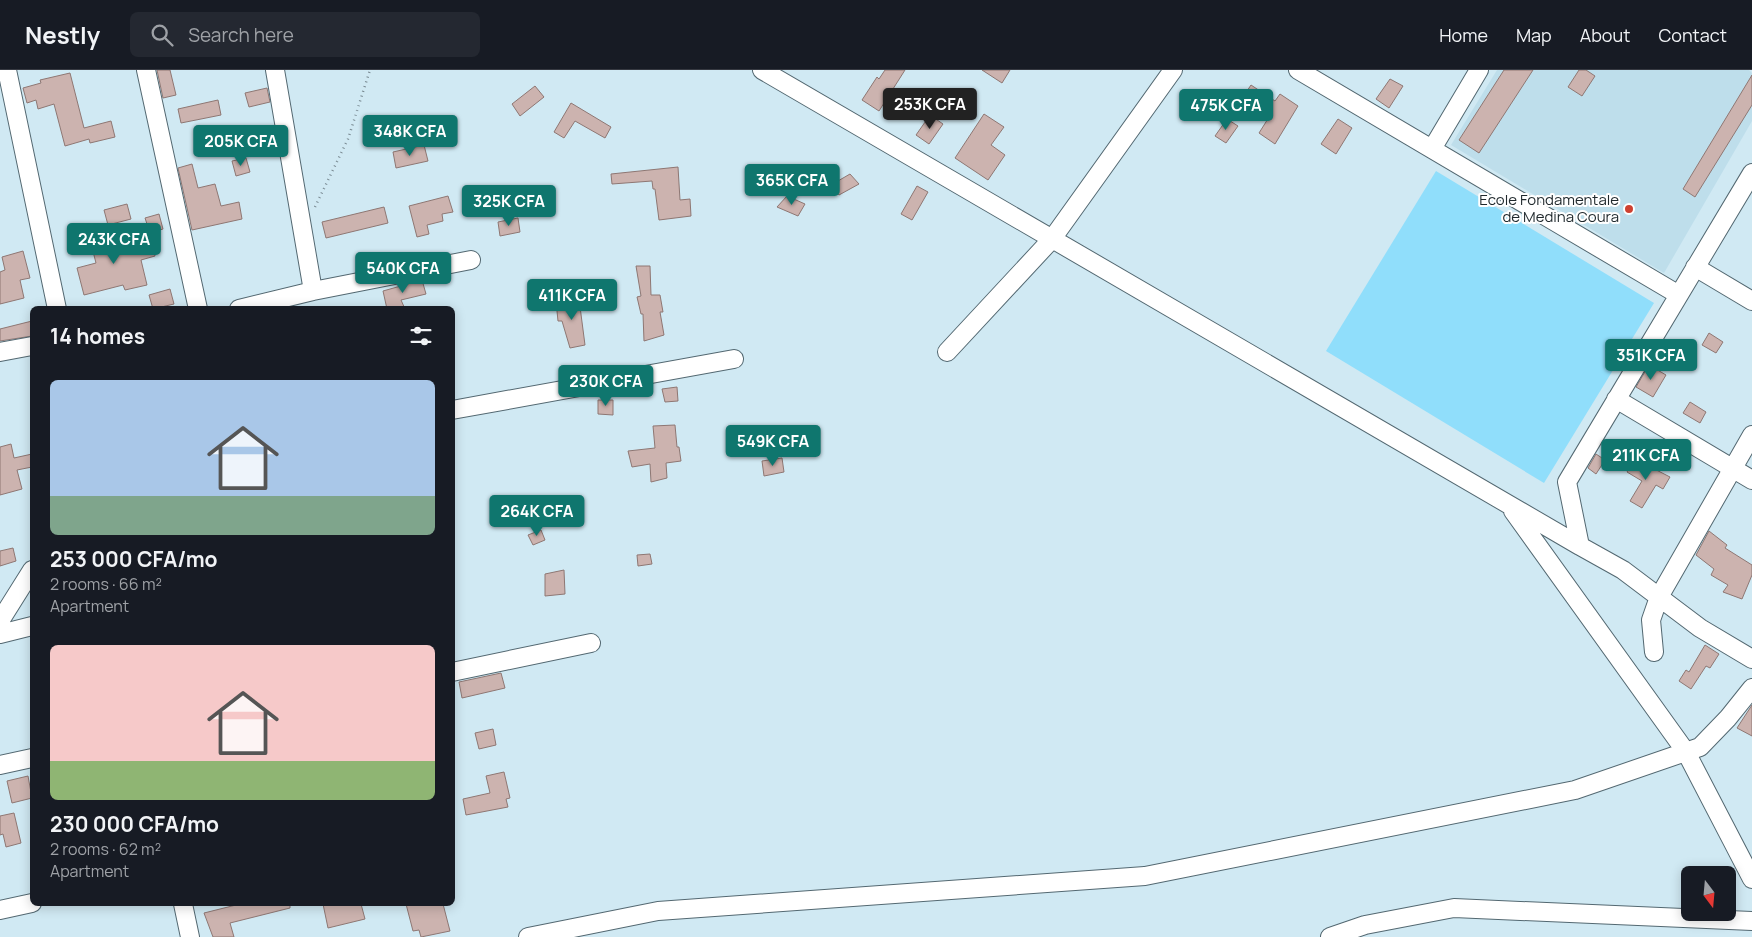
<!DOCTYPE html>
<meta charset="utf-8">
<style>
:root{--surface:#171b24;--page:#242831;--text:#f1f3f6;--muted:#9ea1a6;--line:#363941;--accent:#0f766e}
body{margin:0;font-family:Manrope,sans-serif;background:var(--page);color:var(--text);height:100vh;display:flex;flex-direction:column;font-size:19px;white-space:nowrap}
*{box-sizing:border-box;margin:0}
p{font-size:16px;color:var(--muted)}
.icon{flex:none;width:28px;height:28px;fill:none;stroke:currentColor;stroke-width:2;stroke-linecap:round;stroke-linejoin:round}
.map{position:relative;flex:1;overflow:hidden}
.details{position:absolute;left:30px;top:236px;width:425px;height:600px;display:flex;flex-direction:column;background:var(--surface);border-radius:8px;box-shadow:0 2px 12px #0003}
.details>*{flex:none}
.needle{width:32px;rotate:164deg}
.controls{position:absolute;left:1681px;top:796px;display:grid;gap:10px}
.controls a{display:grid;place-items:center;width:55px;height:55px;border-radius:8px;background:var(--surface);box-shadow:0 2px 12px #0003;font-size:25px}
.price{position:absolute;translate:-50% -42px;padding:0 11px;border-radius:5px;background:var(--accent);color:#fff;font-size:16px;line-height:32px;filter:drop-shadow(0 1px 2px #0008)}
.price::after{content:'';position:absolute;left:50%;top:30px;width:15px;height:11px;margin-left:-8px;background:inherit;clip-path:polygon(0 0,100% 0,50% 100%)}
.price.active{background:#222;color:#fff}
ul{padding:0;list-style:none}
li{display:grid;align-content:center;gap:10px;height:265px;padding:0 20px}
li span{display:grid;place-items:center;height:155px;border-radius:8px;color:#555}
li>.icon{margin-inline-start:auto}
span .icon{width:90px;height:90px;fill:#fffc;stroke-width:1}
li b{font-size:21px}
h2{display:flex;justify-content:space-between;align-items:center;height:60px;padding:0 20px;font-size:21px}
header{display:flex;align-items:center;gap:30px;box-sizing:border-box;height:70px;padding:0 25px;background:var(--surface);border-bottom:1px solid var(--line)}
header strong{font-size:24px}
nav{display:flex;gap:28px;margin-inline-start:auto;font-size:18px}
.search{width:350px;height:45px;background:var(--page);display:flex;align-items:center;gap:12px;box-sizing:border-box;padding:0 18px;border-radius:8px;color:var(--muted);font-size:19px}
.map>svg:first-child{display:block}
.built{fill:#bedeeb}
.green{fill:#90defb}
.building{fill:#ccb3af;stroke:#8e7773}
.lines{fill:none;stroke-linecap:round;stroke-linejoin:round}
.minor-casing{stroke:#536871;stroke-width:20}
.path{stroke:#798a92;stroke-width:2.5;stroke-dasharray:1 4;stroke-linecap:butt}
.minor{stroke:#fff;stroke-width:18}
.poi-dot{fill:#ce4131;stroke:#fff;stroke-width:2}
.labels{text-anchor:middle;stroke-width:4;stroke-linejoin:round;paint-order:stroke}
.poi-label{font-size:15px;fill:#1f282c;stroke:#fff;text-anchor:end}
</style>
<header>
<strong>Nestly</strong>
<div class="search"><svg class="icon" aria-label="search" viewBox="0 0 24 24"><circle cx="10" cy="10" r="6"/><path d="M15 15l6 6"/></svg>Search here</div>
<nav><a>Home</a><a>Map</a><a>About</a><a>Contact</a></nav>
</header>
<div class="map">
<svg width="1752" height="867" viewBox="0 0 1752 867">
<rect width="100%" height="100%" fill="#d0e9f3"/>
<!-- built -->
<path class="built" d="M 1497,0 L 1749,0 L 1752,3 L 1752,51 L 1664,203 L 1451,75 Z"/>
<!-- green -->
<path class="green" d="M 1436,101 L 1654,233 L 1544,413 L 1326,281 Z"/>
<!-- building -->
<path class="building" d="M 157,0 L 170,0 L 176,25 L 163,28 Z
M 885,0 L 905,0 L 879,41 L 862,30 L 877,7 L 879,9 Z
M 982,0 L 1010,0 L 1002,13 Z
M 1504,0 L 1533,0 L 1479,83 L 1459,70 Z
M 1579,0 L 1586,0 L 1595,6 L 1582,26 L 1568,17 Z
M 70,3 L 84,58 L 111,51 L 115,67 L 90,73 L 89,69 L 65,76 L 54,34 L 38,39 L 36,30 L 27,33 L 23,18 L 41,13 L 40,10 Z
M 1752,5 L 1752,35 L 1695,127 L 1683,119 Z
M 1390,9 L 1403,16 L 1389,38 L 1376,29 Z
M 1251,15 L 1275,31 L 1280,24 L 1298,36 L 1275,74 L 1259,63 L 1271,44 L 1243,27 Z
M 535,16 L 544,27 L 520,46 L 512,34 Z
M 267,18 L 270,32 L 249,37 L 245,23 Z
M 218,30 L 221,45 L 181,53 L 178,39 Z
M 571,33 L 611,57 L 605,68 L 575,51 L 564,68 L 554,62 Z
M 984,44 L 1004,57 L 991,75 L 1005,85 L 988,110 L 955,88 Z
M 930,45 L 943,54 L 929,74 L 916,65 Z
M 1227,49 L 1238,56 L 1226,73 L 1215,66 Z
M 1338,49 L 1352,58 L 1336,84 L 1321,74 Z
M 424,75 L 428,91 L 396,98 L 393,82 Z
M 246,88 L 250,102 L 236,106 L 232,91 Z
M 192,94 L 198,118 L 215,114 L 221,136 L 239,132 L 242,149 L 192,160 L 178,98 Z
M 678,97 L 680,130 L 690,129 L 691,146 L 659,150 L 655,119 L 653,119 L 652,111 L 612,114 L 611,104 Z
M 850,104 L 859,114 L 839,125 L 831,115 Z
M 917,116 L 928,122 L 912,150 L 901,144 Z
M 448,126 L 453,142 L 442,144 L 443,151 L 427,155 L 429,164 L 417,167 L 409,136 Z
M 787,126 L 805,134 L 798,146 L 777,137 Z
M 127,134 L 131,149 L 108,155 L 104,140 Z
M 384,137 L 388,153 L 326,168 L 322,152 Z
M 159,144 L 163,159 L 150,163 L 145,148 Z
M 518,148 L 520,162 L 500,166 L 498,152 Z
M 107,158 L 113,182 L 152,172 L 155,186 L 141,190 L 147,215 L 125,220 L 123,215 L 84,225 L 77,198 L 96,193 L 88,162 Z
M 23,181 L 30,208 L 20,210 L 24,228 L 0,234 L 0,202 L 5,200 L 2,187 Z
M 636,196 L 650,196 L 651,225 L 660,225 L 663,242 L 660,242 L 664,265 L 644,271 L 643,244 L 641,244 L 637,227 L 641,226 Z
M 422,210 L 426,224 L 401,230 L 405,239 L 387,239 L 383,221 Z
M 170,219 L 174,234 L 153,239 L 149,225 Z
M 579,229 L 585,275 L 570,278 L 562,251 L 558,251 L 556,231 Z
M 32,251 L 32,266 L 0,271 L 0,259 Z
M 1709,263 L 1723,272 L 1716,283 L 1702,275 Z
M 1649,295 L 1666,305 L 1653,327 L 1636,317 Z
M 677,317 L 678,331 L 665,332 L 662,319 Z
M 598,330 L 613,330 L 613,345 L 598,344 Z
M 1690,332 L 1706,342 L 1700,353 L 1683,343 Z
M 675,355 L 677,377 L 679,377 L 681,391 L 666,393 L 667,408 L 651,412 L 650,394 L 632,397 L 628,381 L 655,378 L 653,356 Z
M 11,374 L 14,388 L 32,384 L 32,397 L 17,400 L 22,419 L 0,425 L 0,377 Z
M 1596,384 L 1605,390 L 1596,404 L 1588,398 Z
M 782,388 L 784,402 L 764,406 L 762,391 Z
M 1635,389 L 1670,407 L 1663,419 L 1656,415 L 1642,438 L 1630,431 L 1642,411 L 1627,402 Z
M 541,460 L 545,470 L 533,475 L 528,465 Z
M 1709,461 L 1727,475 L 1725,478 L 1752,495 L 1752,505 L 1742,529 L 1723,522 L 1728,515 L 1711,505 L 1714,499 L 1696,485 Z
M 13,478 L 16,491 L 0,496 L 0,481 Z
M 650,484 L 652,494 L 638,496 L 637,485 Z
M 564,500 L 565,524 L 545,526 L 545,504 Z
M 1705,575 L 1719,584 L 1710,598 L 1706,596 L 1691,619 L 1679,611 L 1686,600 L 1689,602 Z
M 501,603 L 505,618 L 462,628 L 459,612 Z
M 1752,635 L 1752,666 L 1737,658 Z
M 493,659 L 496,675 L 479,679 L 475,663 Z
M 504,702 L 510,728 L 506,729 L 508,737 L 466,745 L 463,729 L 490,723 L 486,706 Z
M 28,706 L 32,728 L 12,733 L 7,711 Z
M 14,743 L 21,773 L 6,777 L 3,764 L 0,765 L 0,746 Z
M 240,834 L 290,834 L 290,838 L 230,853 L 234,867 L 213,867 L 204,843 Z
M 323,834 L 361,834 L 365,849 L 328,858 Z
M 406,834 L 443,834 L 450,861 L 421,867 L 419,860 L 413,861 Z"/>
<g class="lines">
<defs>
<path id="minor" d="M 7,0 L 57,239
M 146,0 L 198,239
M 275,0 L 313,221
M 762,0 L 1580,476
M 1298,0 L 1679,225
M 1432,79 L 1479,0
M 1752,103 L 1567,412 L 1580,476 L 1623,500 L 1700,558 L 1752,589
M 1695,197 L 1752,231
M 239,239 L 313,221 L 471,190
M 0,282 L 32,276
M 947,282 L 1052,169 L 1173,0
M 1616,329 L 1752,410
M 452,340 L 734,289
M 1513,441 L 1686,682 L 1752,809
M 0,551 L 32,500
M 0,564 L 32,556
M 1654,582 L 1651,550 L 1659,527 L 1752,365
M 452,602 L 591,573
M 0,695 L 32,688
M 183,834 L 190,867
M 0,840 L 32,833
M 528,867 L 658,841 L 1145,806 L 1575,720 L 1700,677 L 1728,648 L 1752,618
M 1330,867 L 1365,855 L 1454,838 L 1752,851"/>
</defs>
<!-- minor casing -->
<use href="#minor" class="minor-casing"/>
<!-- path -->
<path class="path" d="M 315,137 L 348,69 L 370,0"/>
<!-- minor -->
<use href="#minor" class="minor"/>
</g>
<!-- markers -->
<circle class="poi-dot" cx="1629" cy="139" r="5"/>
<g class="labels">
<!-- poi labels -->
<g class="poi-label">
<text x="1619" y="135">Ecole Fondamentale<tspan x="1619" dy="17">de Medina Coura</tspan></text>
</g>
</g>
</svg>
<div class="controls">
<a><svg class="needle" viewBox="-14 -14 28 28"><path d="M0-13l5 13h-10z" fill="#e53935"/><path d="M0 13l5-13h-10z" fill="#9ea1a6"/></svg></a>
</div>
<b class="price active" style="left:930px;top:60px">253K CFA</b>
<b class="price" style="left:1226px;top:61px">475K CFA</b>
<b class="price" style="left:410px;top:87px">348K CFA</b>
<b class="price" style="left:241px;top:97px">205K CFA</b>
<b class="price" style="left:792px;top:136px">365K CFA</b>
<b class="price" style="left:509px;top:157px">325K CFA</b>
<b class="price" style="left:114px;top:195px">243K CFA</b>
<b class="price" style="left:403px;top:224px">540K CFA</b>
<b class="price" style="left:572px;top:251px">411K CFA</b>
<b class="price" style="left:1651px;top:311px">351K CFA</b>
<b class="price" style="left:606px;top:337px">230K CFA</b>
<b class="price" style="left:773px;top:397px">549K CFA</b>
<b class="price" style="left:1646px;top:411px">211K CFA</b>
<b class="price" style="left:537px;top:467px">264K CFA</b>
<section class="details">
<h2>14 homes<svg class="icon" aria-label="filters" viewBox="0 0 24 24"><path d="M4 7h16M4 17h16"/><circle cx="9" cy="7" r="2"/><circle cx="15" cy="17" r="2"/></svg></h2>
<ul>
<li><span style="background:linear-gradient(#a9c7e8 75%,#7fa58c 0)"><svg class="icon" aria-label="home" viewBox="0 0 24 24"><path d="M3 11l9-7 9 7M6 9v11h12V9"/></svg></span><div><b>253 000 CFA/mo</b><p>2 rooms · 66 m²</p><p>Apartment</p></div></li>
<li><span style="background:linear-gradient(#f6c9c9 75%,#8fb573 0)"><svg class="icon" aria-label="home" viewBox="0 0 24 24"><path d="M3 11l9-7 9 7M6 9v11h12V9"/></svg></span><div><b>230 000 CFA/mo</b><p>2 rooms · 62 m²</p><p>Apartment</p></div></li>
</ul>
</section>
</div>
